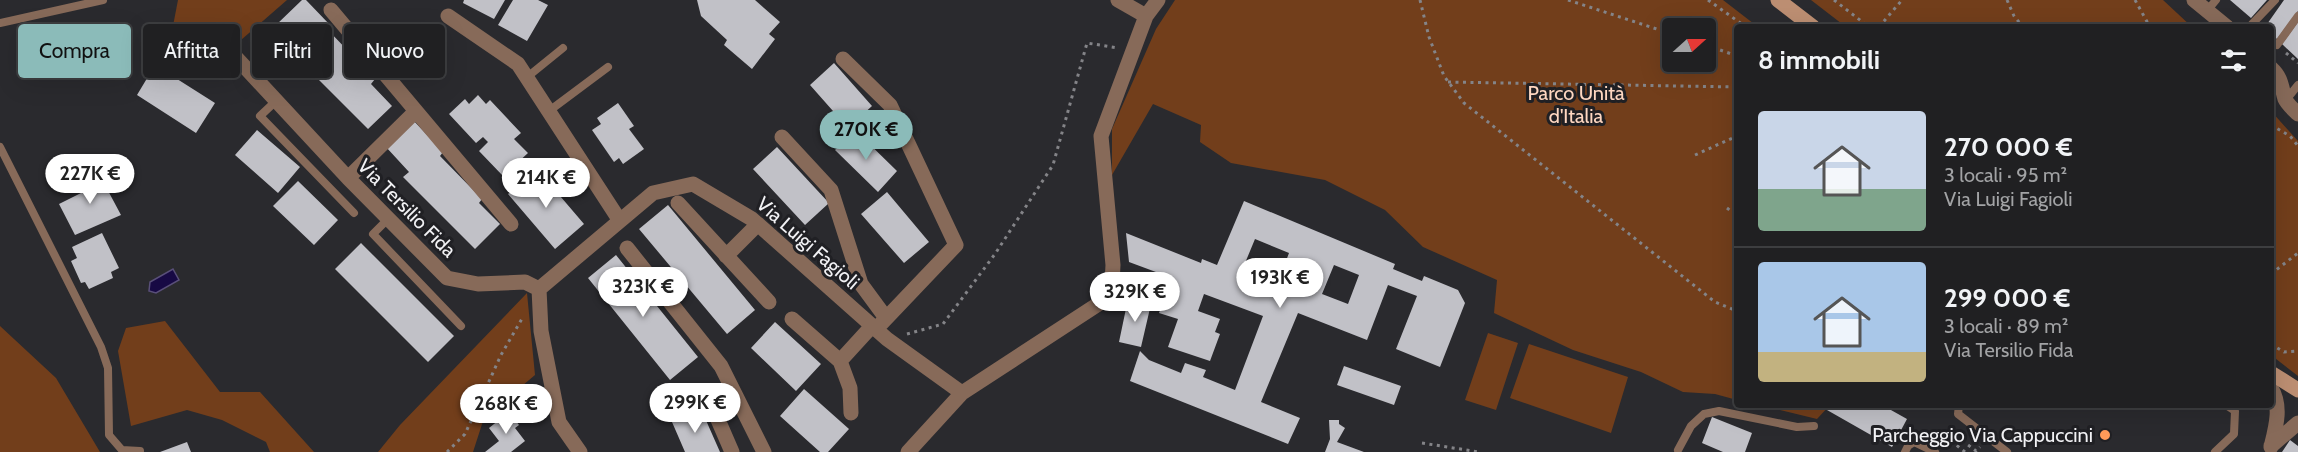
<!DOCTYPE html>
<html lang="it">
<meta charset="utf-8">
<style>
:root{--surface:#202022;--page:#28282a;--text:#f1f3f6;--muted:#a2a3a5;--line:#3d3e40;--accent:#8bbbb9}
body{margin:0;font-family:Cabin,sans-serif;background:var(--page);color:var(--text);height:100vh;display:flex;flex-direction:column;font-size:22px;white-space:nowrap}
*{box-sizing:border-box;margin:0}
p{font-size:20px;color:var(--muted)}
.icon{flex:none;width:33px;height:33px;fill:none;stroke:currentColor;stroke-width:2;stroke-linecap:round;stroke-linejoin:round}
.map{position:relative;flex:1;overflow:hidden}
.sheet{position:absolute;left:1734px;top:24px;width:540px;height:384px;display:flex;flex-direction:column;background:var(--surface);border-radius:6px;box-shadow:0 6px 24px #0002,0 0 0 2px var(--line)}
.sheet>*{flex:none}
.guide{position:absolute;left:18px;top:24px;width:570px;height:54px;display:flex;gap:12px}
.needle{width:39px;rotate:69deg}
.tools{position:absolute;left:1662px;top:18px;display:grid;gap:12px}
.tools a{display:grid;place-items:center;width:54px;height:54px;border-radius:6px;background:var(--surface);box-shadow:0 6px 24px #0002,0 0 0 2px var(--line);font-size:30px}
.price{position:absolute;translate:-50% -51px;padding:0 14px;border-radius:21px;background:#fff;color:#222;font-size:20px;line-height:39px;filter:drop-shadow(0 2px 3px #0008)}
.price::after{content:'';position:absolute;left:50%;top:36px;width:18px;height:14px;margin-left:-9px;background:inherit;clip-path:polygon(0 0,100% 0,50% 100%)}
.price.selected{background:var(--accent);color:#111}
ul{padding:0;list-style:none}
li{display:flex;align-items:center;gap:18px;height:150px;padding:0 24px}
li+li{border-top:2px solid var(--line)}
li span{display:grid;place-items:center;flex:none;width:168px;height:120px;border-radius:6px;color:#555}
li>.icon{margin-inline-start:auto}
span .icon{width:72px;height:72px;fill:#fffc;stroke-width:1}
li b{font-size:26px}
h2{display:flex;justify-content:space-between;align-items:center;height:72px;padding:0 24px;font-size:26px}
.pill{padding:0 21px;border-radius:6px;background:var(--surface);box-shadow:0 6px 24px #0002,0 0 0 2px var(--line);font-size:21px;line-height:54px}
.pill.selected{background:var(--accent);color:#111}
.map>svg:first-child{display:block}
.green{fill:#723e1b;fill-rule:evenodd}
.water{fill:#170944;stroke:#594f79;stroke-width:1.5}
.building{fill:#c1c1c7;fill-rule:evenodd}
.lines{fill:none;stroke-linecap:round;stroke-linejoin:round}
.path{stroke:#848488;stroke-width:3;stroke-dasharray:3 4.5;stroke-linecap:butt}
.lane{stroke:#876a59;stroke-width:8}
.street{stroke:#876a59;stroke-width:15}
.secondary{stroke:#bc8e72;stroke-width:15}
.poi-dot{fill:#ff9b5a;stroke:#202024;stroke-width:2}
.labels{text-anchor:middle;stroke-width:6;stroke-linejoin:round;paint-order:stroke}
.park-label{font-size:20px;fill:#fed7c1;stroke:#202024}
.street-label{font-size:20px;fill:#f2f2f5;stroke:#202024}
.poi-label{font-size:20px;fill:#f2f2f5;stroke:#202024;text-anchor:end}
</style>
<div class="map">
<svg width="2298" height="452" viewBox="0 0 2298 452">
<rect width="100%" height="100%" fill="#2a2a2e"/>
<!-- green -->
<path class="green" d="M 178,0 L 287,0 L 219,59 L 172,31 Z
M 1175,0 L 1723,0 L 1758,27 L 1737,27 L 1737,400 L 1715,394 L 1683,392 L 1641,372 L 1573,350 L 1494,313 L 1497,280 L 1423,247 L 1385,210 L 1325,180 L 1231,163 L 1200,142 L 1201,125 L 1153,104 L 1112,175 L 1112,129 L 1156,29 ZM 1672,28 L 1706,28 L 1706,62 L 1672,62 Z
M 1811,0 L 2163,0 L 2192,27 L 1846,27 Z
M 2271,111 L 2298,141 L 2298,376 L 2271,355 Z
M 527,293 L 535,375 L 484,418 L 473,452 L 378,452 L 400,425 Z
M 165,321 L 220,392 L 260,392 L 314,452 L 270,452 L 266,442 L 222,420 L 187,410 L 131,426 L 118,351 L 126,328 Z
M 0,326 L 56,378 L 100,452 L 0,452 Z
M 1488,333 L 1518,343 L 1496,410 L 1465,400 Z
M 1529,344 L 1628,377 L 1611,433 L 1510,398 Z
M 1759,405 L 1830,405 L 1817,419 Z"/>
<!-- water -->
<path class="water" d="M 173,269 L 179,280 L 156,293 L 149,291 L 150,282 Z"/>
<!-- building -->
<path class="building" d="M 302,0 L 306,0 L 330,25 L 327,29 L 375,79 L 371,84 L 392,106 L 368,129 L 296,57 L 302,51 L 276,25 Z
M 464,0 L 505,0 L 494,19 L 463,3 Z
M 513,0 L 538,0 L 548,5 L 527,41 L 498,25 Z
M 697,0 L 755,0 L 780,22 L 769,34 L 775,39 L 752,69 L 724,45 L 727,40 L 701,16 Z
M 2230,0 L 2267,0 L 2251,18 Z
M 2284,0 L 2298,0 L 2298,11 L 2277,39 L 2271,34 L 2271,27 L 2265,27 Z
M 2298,22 L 2298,59 L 2282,44 Z
M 834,63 L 872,106 L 848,128 L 810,85 Z
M 155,65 L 215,103 L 196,133 L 137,95 Z
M 478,95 L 486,104 L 490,100 L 521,133 L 514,139 L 528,153 L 503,176 L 479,151 L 488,142 L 483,137 L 476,143 L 449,114 L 465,99 L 469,104 Z
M 618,103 L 634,126 L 629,129 L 644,149 L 623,164 L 619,158 L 614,162 L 592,130 L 601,124 L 597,118 Z
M 413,120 L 443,152 L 440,156 L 482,199 L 479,203 L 500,224 L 475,249 L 403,177 L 409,172 L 386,147 Z
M 257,130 L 300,167 L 278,193 L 235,155 Z
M 855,130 L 897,171 L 878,192 L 835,150 Z
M 777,147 L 829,203 L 805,225 L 753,169 Z
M 537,169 L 584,224 L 555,249 L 508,194 Z
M 98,172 L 121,215 L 75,235 L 59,204 L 81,193 L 77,183 Z
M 298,181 L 338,220 L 314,245 L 273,206 Z
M 887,192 L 929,242 L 904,263 L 861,214 Z
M 1244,201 L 1395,264 L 1393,269 L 1422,281 L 1424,276 L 1458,290 L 1465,303 L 1440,367 L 1396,349 L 1417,296 L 1388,285 L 1367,340 L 1298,313 L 1261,402 L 1300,418 L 1288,444 L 1130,381 L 1140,351 L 1149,360 L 1181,373 L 1185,363 L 1206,370 L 1203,377 L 1235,390 L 1263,316 L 1204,294 L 1198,311 L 1220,319 L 1215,332 L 1220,334 L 1210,361 L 1168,347 L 1178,319 L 1159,313 L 1172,278 L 1129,262 L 1126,233 L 1201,263 L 1202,259 L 1217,265 ZM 1255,239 L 1289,253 L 1278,282 L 1243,268 ZM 1334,265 L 1359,275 L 1348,304 L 1322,294 Z
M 668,205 L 755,310 L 727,334 L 639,229 Z
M 102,233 L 119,268 L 111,272 L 113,278 L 89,289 L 85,282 L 81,283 L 71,261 L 77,258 L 72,247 Z
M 361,243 L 454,336 L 428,362 L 335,269 Z
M 616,255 L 698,357 L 670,380 L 588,278 Z
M 1130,276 L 1135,277 L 1133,294 L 1129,294 Z
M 1128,299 L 1151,304 L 1141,347 L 1119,342 Z
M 775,322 L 821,364 L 796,391 L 751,348 Z
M 1344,366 L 1401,386 L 1394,405 L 1337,385 Z
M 804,389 L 849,429 L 828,452 L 820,452 L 780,416 Z
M 1830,405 L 1882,405 L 1907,419 L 1892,447 L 1827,410 Z
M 701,409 L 720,452 L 685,452 L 672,422 Z
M 509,412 L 519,425 L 515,428 L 525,441 L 511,452 L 485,452 L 499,441 L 489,428 Z
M 1712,417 L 1752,433 L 1745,452 L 1723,452 L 1702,443 Z
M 1329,420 L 1339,420 L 1339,424 L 1345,428 L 1337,442 L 1364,452 L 1325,452 L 1330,439 Z
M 2290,440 L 2298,446 L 2298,452 L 2282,452 Z
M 187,442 L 191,452 L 160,452 Z"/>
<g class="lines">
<!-- path -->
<path class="path" d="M 1420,0 L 1429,37 L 1444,76 L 1464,103 L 1715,302 L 1737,311
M 1568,0 L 1672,34
M 1708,0 L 1746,27
M 1834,0 L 1869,27
M 2007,0 L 2014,16 L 2023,27
M 2135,0 L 2150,27
M 1879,27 L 1902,0
M 1706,45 L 1737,56
M 2286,53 L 2298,63
M 1448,82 L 1737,87
M 2271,125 L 2290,136 L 2298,146
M 1695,155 L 1737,136
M 1727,208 L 1737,216
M 2271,274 L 2298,253
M 907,334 L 943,324 L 995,254 L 1053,165 L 1087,43 L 1118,48
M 2271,344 L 2284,352 L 2298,351
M 1422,443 L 1479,452
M 447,452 L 465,434 L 501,355 L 523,317
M 1965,452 L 1955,444 L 1960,439 L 1976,451 L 1980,447"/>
<!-- lane -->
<path class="lane" d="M 2206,12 L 2216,0
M 0,23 L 103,0
M 2252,24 L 2275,0
M 2277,45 L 2298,16
M 526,78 L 563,48
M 2286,100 L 2298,85
M 276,101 L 260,116 L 354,213
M 549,111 L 608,67
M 0,147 L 101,347 L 108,368 L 109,435 L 122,450 L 140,451
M 388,219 L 373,234 L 461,326
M 1959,405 L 1958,414 L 2007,452
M 1678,450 L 1691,426 L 1704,414 L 1719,411 L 1797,427 L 1814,426
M 1905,452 L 1908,446 L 1914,442 L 1935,452
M 2215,452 L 2234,434 L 2235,411 L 2226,405"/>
<!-- street -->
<path class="street" d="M 1118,0 L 1146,16
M 2194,0 L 2227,27
M 331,10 L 511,224
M 448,16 L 518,64 L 620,221
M 230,51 L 348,178 L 447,278 L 478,284 L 525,282 L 539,289
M 843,59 L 890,105 L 956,245 L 876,329
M 2271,68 C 2282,78 2281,86 2285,99 C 2287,104 2294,110 2298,114
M 782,137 L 831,190 L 861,284 L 886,318
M 348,178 L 416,111
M 678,203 L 769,302
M 627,248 L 721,366 L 764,452
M 726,256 L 758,224
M 539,289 L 653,193 L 693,184 L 752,219 L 887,339 L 962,393
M 539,289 L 541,331 L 559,422 L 580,452
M 792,319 L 840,361 L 872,326
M 840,361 L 850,388 L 851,413
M 2271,388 C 2282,406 2276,427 2271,447
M 709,399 L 732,452
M 2271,446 L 2298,423
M 908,452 L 962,393 L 1103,301 L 1112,284 L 1113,265 L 1101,136 L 1146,16 L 1158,0"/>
<!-- secondary -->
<path class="secondary" d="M 1778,0 L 1813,27
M 2271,373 L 2298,390"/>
</g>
<!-- markers -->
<circle class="poi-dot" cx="2105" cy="435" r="6"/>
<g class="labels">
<!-- park labels -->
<g class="park-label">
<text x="1576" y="100">Parco Unità<tspan x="1576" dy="23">d'Italia</tspan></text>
</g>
<!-- street labels -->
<g class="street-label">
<text transform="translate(407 208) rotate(45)" y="7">Via Tersilio Fida</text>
<text transform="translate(808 243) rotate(41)" y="7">Via Luigi Fagioli</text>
</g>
<!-- poi labels -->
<g class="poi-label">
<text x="2093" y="442">Parcheggio Via Cappuccini</text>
</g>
</g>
</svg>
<div class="tools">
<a><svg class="needle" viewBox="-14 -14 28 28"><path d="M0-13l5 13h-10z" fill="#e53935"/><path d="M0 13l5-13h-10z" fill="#a2a3a5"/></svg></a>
</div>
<b class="price selected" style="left:866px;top:161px">270K €</b>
<b class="price" style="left:90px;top:205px">227K €</b>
<b class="price" style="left:546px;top:209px">214K €</b>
<b class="price" style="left:1280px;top:309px">193K €</b>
<b class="price" style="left:643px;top:318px">323K €</b>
<b class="price" style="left:1135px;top:323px">329K €</b>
<b class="price" style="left:695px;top:434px">299K €</b>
<b class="price" style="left:506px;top:435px">268K €</b>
<div class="guide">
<a class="pill selected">Compra</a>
<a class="pill">Affitta</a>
<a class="pill">Filtri</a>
<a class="pill">Nuovo</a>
</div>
<section class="sheet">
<h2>8 immobili<svg class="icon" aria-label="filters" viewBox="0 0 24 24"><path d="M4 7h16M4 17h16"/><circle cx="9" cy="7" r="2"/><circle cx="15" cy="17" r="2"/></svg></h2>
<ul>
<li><span style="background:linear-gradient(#c9d6e8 65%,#7fa58c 0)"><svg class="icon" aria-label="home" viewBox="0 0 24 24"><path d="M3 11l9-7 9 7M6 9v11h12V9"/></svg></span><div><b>270 000 €</b><p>3 locali · 95 m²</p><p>Via Luigi Fagioli</p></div></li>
<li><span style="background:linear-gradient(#a9c7e8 75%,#c2b280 0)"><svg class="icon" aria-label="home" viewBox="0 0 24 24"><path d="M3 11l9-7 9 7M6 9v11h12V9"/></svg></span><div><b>299 000 €</b><p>3 locali · 89 m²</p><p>Via Tersilio Fida</p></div></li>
</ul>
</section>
</div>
